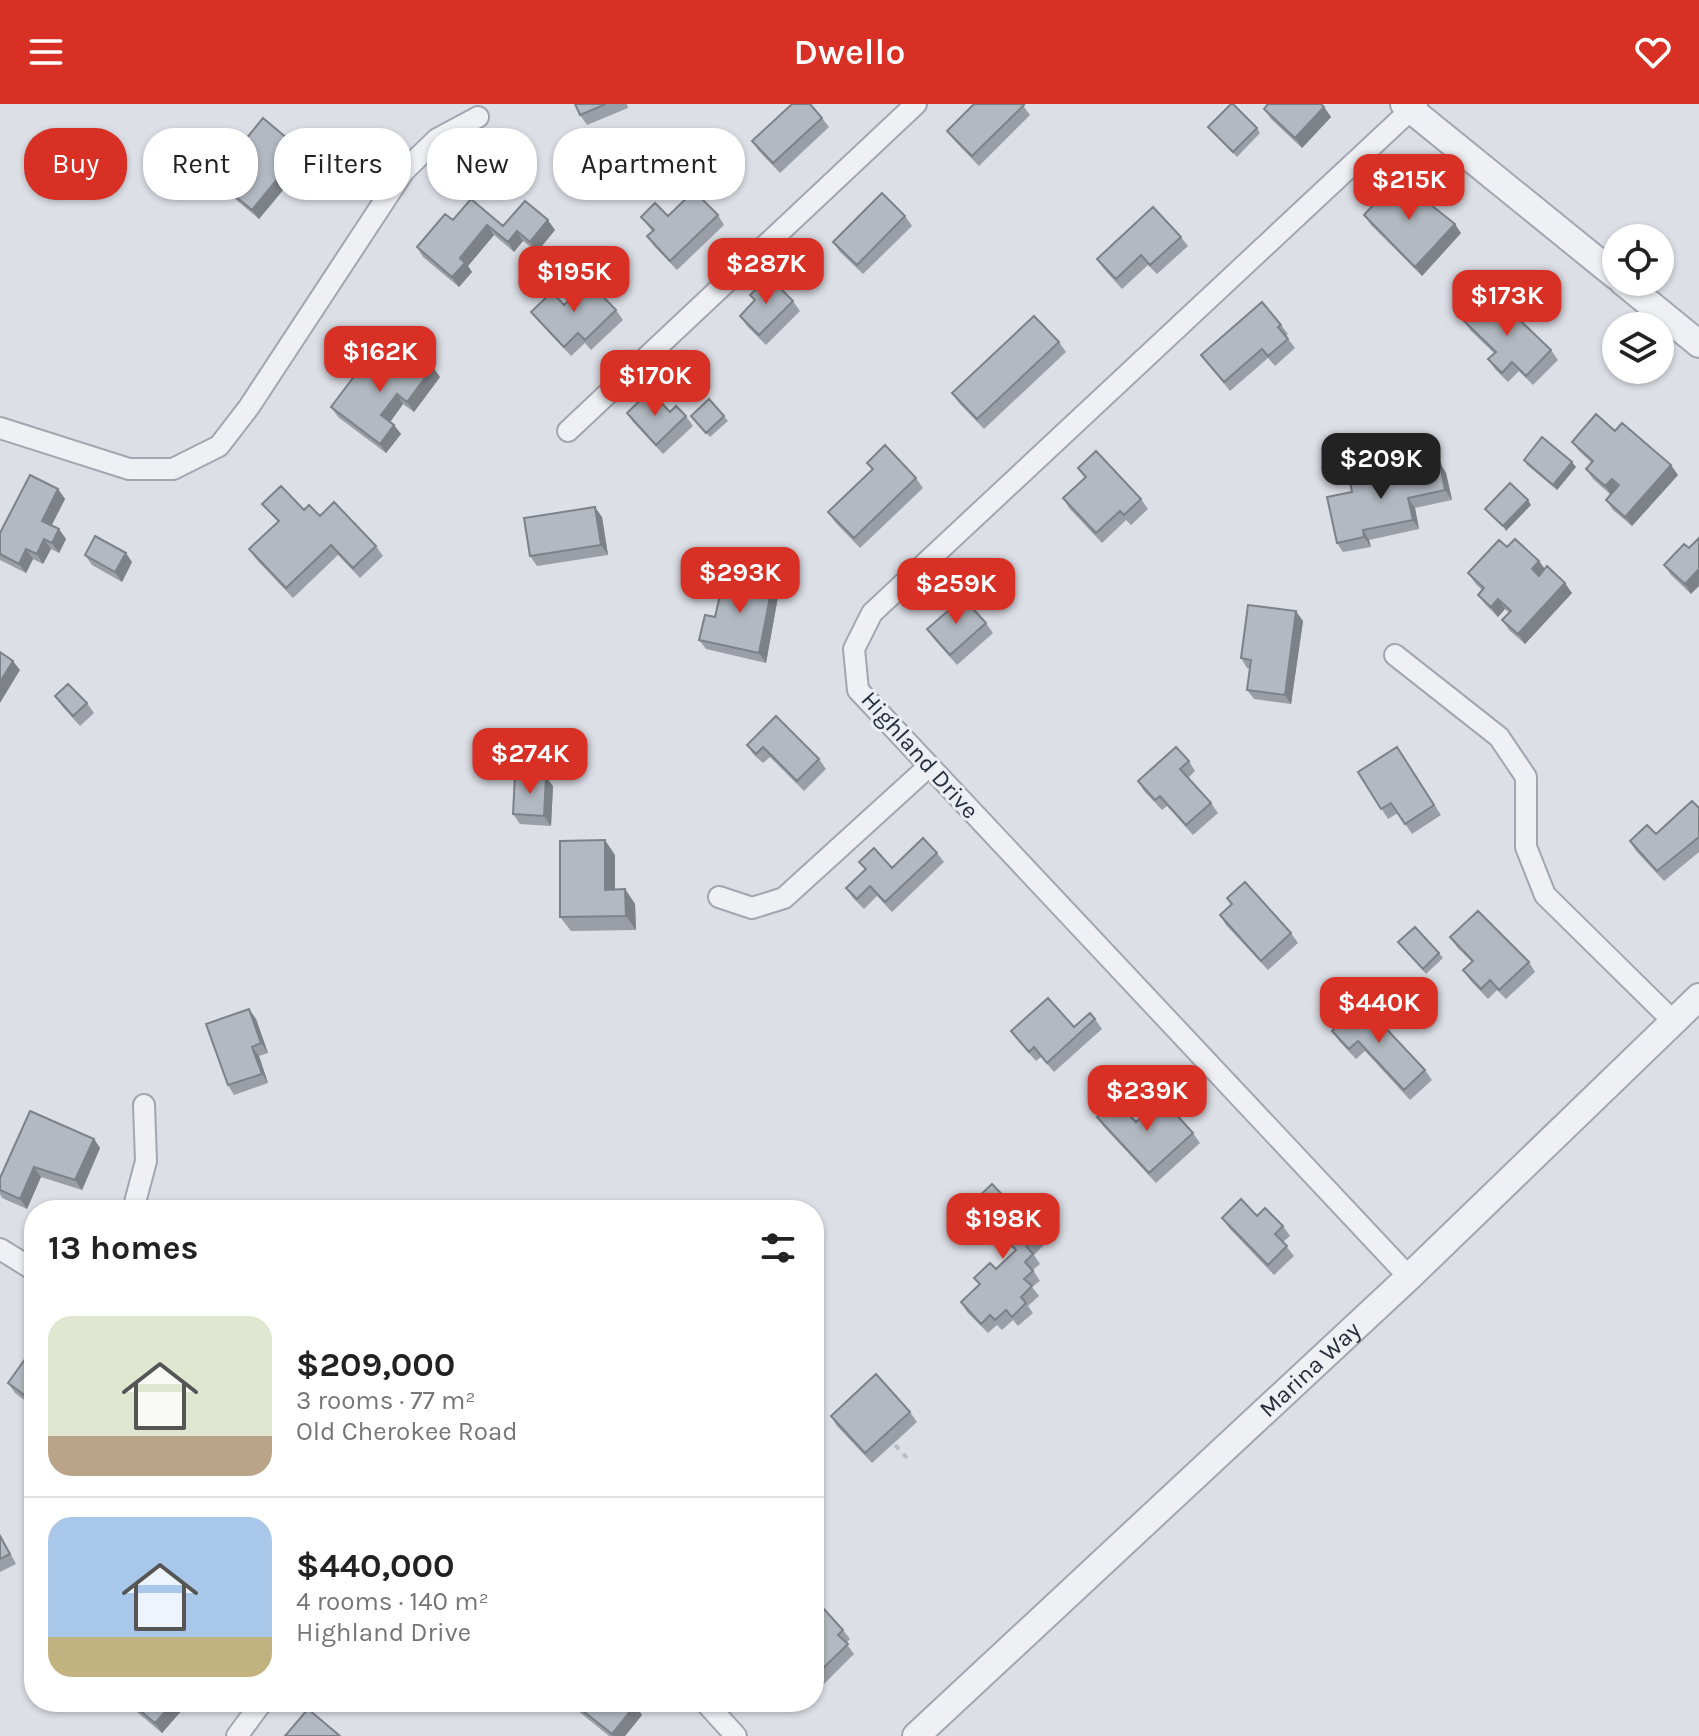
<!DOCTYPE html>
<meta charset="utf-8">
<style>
:root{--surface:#fff;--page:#f6f6f6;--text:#222;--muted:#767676;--line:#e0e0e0;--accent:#d93025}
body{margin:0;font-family:Karla,sans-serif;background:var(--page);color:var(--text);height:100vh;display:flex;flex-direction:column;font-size:30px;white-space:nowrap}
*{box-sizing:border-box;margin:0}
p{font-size:26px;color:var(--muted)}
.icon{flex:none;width:44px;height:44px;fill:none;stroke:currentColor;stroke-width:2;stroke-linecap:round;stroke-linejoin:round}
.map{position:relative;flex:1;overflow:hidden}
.side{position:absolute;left:24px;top:1096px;width:800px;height:512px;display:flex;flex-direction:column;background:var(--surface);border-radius:32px;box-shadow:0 2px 6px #0004}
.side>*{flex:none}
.hud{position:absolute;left:24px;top:24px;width:800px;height:72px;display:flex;gap:16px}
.buttons{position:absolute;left:1602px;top:120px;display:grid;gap:16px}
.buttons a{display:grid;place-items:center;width:72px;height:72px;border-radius:50%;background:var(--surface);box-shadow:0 2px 6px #0004;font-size:40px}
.price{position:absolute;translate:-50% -68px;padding:0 18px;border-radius:16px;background:var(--accent);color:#fff;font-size:26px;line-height:52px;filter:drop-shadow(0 2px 4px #0008)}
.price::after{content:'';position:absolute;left:50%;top:48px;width:24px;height:18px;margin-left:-12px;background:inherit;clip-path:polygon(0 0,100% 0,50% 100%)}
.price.selected{background:#222;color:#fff}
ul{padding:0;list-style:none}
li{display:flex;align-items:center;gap:24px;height:200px;padding:0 24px}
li+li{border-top:2px solid var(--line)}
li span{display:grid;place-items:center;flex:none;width:224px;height:160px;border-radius:24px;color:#555}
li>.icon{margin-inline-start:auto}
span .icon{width:96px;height:96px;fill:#fffc;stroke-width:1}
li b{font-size:34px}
h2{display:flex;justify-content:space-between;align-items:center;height:96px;padding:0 24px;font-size:34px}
.pill{padding:0 28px;border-radius:32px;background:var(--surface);box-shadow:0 2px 6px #0004;font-size:28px;line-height:72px}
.pill.selected{background:var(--accent);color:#fff}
header{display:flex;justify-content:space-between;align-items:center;height:104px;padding:0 24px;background:var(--accent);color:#fff;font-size:36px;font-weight:600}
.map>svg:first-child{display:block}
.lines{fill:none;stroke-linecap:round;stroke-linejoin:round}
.minor-casing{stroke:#a2a6af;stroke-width:24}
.tertiary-casing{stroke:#a2a6af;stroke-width:30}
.path{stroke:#babdc4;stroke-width:4;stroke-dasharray:6 6;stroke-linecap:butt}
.minor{stroke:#eef0f4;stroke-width:20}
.tertiary{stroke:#eef0f4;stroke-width:26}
.wall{fill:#9a9fa7}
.shaded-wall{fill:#7d8288}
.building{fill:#b3b9c2;stroke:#7d8288;stroke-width:2}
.labels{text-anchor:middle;stroke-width:6;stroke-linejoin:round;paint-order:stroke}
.street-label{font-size:24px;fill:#262d3b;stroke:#ebeef4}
</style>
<header><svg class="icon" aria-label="menu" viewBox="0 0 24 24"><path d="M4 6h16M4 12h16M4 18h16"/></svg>Dwello<svg class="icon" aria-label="heart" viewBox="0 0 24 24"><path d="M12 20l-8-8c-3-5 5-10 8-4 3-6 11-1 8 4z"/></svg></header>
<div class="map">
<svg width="1699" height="1632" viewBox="0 0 1699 1632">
<rect width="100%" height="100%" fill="#dcdfe6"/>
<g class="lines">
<defs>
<path id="minor" d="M 0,324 L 129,365 L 173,365 L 219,342 L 249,303 L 404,67 L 437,35 L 478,13
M 568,327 L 916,0
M 1395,551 L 1499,633 L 1526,673 L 1526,743 L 1545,791 L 1674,918
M 719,793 L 752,804 L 784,794 L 928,663
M 133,1106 L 146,1057 L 144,1001
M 0,1145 L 34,1166
M 1409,1173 L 858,586 L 854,545 L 872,509 L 1417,0
M 705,1598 L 736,1632
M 237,1632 L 262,1598"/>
<g id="tertiary">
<path d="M 1404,0 L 1616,172"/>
<path d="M 1623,178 L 1699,240"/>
<path id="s1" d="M 916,1632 L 1409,1173 L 1699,893"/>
</g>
</defs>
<!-- minor casing -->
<use href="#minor" class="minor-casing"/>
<!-- tertiary casing -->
<use href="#tertiary" class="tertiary-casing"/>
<!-- path -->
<path class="path" d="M 895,1341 L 907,1354"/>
<!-- minor -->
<use href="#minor" class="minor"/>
<!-- tertiary -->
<use href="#tertiary" class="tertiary"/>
</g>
<!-- wall -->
<path class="wall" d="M 575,0 L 627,0 L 628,4 L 587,21 L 580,11 Z
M 1022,0 L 1030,11 L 979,62 L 954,36 L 947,27 Z
M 1324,3 L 1331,13 L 1302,44 L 1271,15 L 1264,5 Z
M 822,14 L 829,23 L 780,69 L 759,47 L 752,37 Z
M 1208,23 L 1257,24 L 1260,29 L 1237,53 Z
M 246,35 L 301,46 L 308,56 L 259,115 L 199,65 L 192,56 L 224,49 Z
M 718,111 L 724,121 L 677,166 L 654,142 L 647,132 L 652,127 L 641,113 Z
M 1364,111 L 1461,129 L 1422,172 L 1371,121 Z
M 905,112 L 912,122 L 863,170 L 840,148 L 833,138 Z
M 453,116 L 503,122 L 555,126 L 537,148 L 523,137 L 514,148 L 494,131 L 468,162 L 472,168 L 459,183 L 423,153 L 417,143 Z
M 1181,133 L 1188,142 L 1157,170 L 1148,161 L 1122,185 L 1104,165 L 1097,155 Z
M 750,191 L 793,197 L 800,207 L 766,241 L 747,222 L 740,212 L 755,197 Z
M 564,201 L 616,206 L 623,216 L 591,246 L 585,239 L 571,252 L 538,217 L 531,208 Z
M 1501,206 L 1551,246 L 1558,256 L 1533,281 L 1519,267 L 1508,278 L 1495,265 L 1488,255 L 1494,249 L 1471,227 L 1464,217 Z
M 1281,221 L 1288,230 L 1286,232 L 1295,244 L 1275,262 L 1268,254 L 1230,287 L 1201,251 Z
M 1059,238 L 1066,248 L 984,325 L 959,299 L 952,289 Z
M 440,273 L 414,308 L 403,300 L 390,318 L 394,321 L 401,330 L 386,349 L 338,313 L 331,303 L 387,274 Z
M 670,308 L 686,312 L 693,322 L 663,350 L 633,318 L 627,309 Z
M 691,312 L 724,312 L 728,317 L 710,333 Z
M 1615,327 L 1678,371 L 1632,422 L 1613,406 L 1606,396 L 1611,391 L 1593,375 L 1586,365 L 1592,359 L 1579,347 L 1572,338 Z
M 1524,356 L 1576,363 L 1557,386 L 1527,361 Z
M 867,359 L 916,374 L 923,384 L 860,444 L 835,418 L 828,408 L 872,366 Z
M 1440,359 L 1446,369 L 1452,396 L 1415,404 L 1419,425 L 1369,436 L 1371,443 L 1343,448 L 1337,439 L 1352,388 Z
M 1078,364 L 1141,395 L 1148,405 L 1131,421 L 1126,416 L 1102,439 L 1069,404 L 1063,394 L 1085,374 Z
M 58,385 L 65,395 L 52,421 L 66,435 L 59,449 L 51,445 L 43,460 L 33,455 L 26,469 L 0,456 L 0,429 Z
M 262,400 L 304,406 L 320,412 L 376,442 L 383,452 L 360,474 L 338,451 L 293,494 L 256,455 L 249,445 L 278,418 Z
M 602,413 L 608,451 L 537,462 L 530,452 Z
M 1507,443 L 1539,457 L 1545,465 L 1572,489 L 1525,540 L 1509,526 L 1502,516 L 1509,509 L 1505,505 L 1498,513 L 1485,500 L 1478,491 L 1482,486 L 1475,479 L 1468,469 Z
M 1689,444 L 1691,490 L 1671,471 L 1664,461 Z
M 85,451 L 132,458 L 122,478 L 92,461 Z
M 742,482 L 779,487 L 766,559 L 706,545 L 699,536 L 715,513 Z
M 1303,517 L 1291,600 L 1254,595 L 1247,586 L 1250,565 L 1247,564 L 1241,554 Z
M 986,519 L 993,529 L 957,561 L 934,535 L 927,525 Z
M 55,592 L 87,599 L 94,609 L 80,622 L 62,602 Z
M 776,612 L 819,655 L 826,665 L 804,687 L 770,653 L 763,659 L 754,651 L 747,641 Z
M 1404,653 L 1441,711 L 1412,730 L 1398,709 L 1388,715 L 1358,668 Z
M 1189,657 L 1195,667 L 1188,674 L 1211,699 L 1218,709 L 1193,731 L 1167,702 L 1162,706 L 1144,687 L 1138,677 Z
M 553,682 L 551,722 L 520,720 L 513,710 Z
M 1699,704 L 1699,748 L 1664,777 L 1636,747 L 1630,737 L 1656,730 Z
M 937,749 L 944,758 L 892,808 L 877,792 L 864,805 L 853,794 L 846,784 L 865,766 L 859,758 L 892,764 Z
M 615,751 L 615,785 L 625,785 L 635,800 L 636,826 L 571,827 L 560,813 Z
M 1227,794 L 1291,829 L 1298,839 L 1268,866 L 1226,821 L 1220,811 L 1231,800 Z
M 1450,833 L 1529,858 L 1535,868 L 1506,895 L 1497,886 L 1488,895 L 1470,876 L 1463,866 L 1472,858 L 1457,843 Z
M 1398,838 L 1439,849 L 1443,854 L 1426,870 Z
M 1362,899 L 1425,966 L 1432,976 L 1410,996 L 1365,947 L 1356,955 L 1339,937 L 1332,927 Z
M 249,905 L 256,915 L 268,949 L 259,952 L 268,979 L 234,991 L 228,981 Z
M 1095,915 L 1102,925 L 1054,968 L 1041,953 L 1036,957 L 1018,937 L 1011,927 L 1074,923 Z
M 1097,1013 L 1136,1018 L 1193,1029 L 1200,1039 L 1156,1079 L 1104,1023 Z
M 94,1035 L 100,1044 L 82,1086 L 41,1073 L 27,1105 L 2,1094 L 0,1090 L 0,1074 Z
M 972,1099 L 1039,1129 L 1046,1139 L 1034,1151 L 1040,1160 L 1033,1166 L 1040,1177 L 1032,1183 L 1039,1192 L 1028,1202 L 1033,1209 L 1018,1222 L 1013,1216 L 1002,1226 L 997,1221 L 988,1229 L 967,1208 L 961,1198 L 979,1180 L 974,1174 L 996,1165 L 1015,1147 L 979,1109 Z
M 1222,1114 L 1283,1122 L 1290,1132 L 1283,1138 L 1294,1152 L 1274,1171 L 1229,1124 Z
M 34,1245 L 34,1303 L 15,1289 L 8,1279 Z
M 910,1308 L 917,1318 L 872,1359 L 837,1322 L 831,1312 Z
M 0,1430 L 16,1460 L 0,1468 Z
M 814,1511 L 843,1526 L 850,1535 L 846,1539 L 854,1550 L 820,1584 L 814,1578 Z
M 128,1598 L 189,1598 L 162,1629 L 131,1603 Z
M 567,1598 L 632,1598 L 642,1611 L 625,1632 L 609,1632 Z"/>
<!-- shaded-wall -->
<path class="shaded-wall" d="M 1324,3 L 1331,13 L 1302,44 L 1295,34 Z
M 301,46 L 308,56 L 259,115 L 252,106 Z
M 548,116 L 555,126 L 537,148 L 530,138 Z
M 1455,120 L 1461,129 L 1422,172 L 1415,163 Z
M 487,121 L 494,131 L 468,162 L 472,168 L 459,183 L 452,173 L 460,154 Z
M 517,127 L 523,137 L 514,148 L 508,138 Z
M 433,263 L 440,273 L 414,308 L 407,298 Z
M 397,290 L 403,300 L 388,321 L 381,311 Z
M 394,321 L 401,330 L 386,349 L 380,340 Z
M 1572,358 L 1576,363 L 1557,386 L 1553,381 Z
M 1440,359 L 1446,369 L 1452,396 L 1445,386 Z
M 1671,361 L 1678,371 L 1632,422 L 1625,413 Z
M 1612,375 L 1619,384 L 1612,392 L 1605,382 Z
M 58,385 L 65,395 L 49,426 L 42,417 Z
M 1408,394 L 1415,404 L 1419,425 L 1413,416 Z
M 1528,396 L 1531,401 L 1506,427 L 1503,422 Z
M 595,403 L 602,413 L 608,451 L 601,441 Z
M 59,425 L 66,435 L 59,449 L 52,439 Z
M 1363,426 L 1369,436 L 1371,443 L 1364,433 Z
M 44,435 L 51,445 L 43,460 L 37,450 Z
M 26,445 L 33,455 L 26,469 L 19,460 Z
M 126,449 L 132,458 L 122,478 L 115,468 Z
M 1539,457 L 1546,467 L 1539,475 L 1532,465 Z
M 1699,465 L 1699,482 L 1691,490 L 1685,480 Z
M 773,478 L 779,487 L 766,559 L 759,549 Z
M 1565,479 L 1572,489 L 1525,540 L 1518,530 Z
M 1498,495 L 1505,505 L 1498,513 L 1491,503 Z
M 1296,507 L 1303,517 L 1291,600 L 1285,591 Z
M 13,557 L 20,566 L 0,599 L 0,578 Z
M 546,673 L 553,682 L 551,722 L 544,712 Z
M 605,736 L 615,751 L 615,800 L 605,786 Z
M 625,785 L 635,800 L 636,826 L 626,812 Z
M 249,905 L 256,915 L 268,949 L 261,939 Z
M 252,943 L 259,952 L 268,979 L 262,970 Z
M 94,1035 L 100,1044 L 82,1086 L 75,1076 Z
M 34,1063 L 41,1073 L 27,1105 L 20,1095 Z
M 174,1598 L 189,1598 L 162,1629 L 155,1619 Z
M 635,1601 L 642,1611 L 625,1632 L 613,1632 L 612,1630 Z"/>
<!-- building -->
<path class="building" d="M 575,0 L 606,0 L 580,11 Z
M 792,0 L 810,0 L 822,14 L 773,59 L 752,37 Z
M 974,0 L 1022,0 L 1024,1 L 972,52 L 947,27 Z
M 1231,0 L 1233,0 L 1257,24 L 1233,48 L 1208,23 Z
M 1268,0 L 1321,0 L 1324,3 L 1295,34 L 1264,5 Z
M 263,14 L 301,46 L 252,106 L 192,56 L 208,36 L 224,49 L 240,30 L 246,35 Z
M 1393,79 L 1401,86 L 1406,81 L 1455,120 L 1415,163 L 1364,111 Z
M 694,87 L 718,111 L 670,157 L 647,132 L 654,126 L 641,113 L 655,99 L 668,112 Z
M 882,89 L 905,112 L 857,161 L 833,138 Z
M 471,95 L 503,122 L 525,97 L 548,116 L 530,138 L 517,127 L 508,138 L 487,121 L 460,154 L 465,159 L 452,173 L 417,143 L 445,110 L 453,116 Z
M 1153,103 L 1181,133 L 1150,161 L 1141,151 L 1116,175 L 1097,155 Z
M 769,173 L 793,197 L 759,231 L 740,212 L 755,196 L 750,191 Z
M 589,178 L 616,206 L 585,236 L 578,229 L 564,243 L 531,208 L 552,188 L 564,201 Z
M 1487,193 L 1501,206 L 1505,202 L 1551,246 L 1526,272 L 1512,258 L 1502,269 L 1488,255 L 1496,248 L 1464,217 Z
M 1262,198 L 1281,221 L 1278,223 L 1288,235 L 1268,252 L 1262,245 L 1224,278 L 1201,251 Z
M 1034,212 L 1059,238 L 977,315 L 952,289 Z
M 409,245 L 433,263 L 407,298 L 397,290 L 381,311 L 394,321 L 380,340 L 331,303 L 365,258 L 387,274 Z
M 650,287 L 670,308 L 676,302 L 686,312 L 656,341 L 627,309 Z
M 709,295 L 724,312 L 706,329 L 691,312 Z
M 1596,310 L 1615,327 L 1622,319 L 1671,361 L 1625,413 L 1606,396 L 1619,381 L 1612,375 L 1605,382 L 1586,365 L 1593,357 L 1572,338 Z
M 1542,333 L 1572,358 L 1553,381 L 1524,356 Z
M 885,341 L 916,374 L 854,434 L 828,408 L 873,365 L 867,359 Z
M 1096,347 L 1141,395 L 1124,411 L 1120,407 L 1096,429 L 1063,394 L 1086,373 L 1078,364 Z
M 1440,359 L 1445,386 L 1408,394 L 1413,416 L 1363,426 L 1364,433 L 1337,439 L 1327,393 L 1352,388 L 1350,378 Z
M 30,371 L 58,385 L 42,417 L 59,425 L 52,439 L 44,435 L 37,450 L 26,445 L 19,460 L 0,450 L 0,429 Z
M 1510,379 L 1528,396 L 1503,422 L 1485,405 Z
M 281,382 L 304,406 L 309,401 L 320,412 L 334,398 L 376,442 L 353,464 L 331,441 L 286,484 L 249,445 L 279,417 L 262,400 Z
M 595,403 L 601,441 L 530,452 L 524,414 Z
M 95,432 L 126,449 L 115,468 L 85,451 Z
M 1699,434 L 1699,465 L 1685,480 L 1664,461 L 1684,440 L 1689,444 Z
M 1515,435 L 1539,457 L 1532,465 L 1539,472 L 1547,462 L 1565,479 L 1518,530 L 1502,516 L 1511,507 L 1498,495 L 1491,503 L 1478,491 L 1484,484 L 1468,469 L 1499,436 L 1507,443 Z
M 744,471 L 773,478 L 759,549 L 699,536 L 705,511 L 715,513 L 723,478 L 742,482 Z
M 963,494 L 986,519 L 950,551 L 927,525 Z
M 1248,501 L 1296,507 L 1285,591 L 1247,586 L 1251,556 L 1241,554 Z
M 0,548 L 13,557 L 0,578 Z
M 68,580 L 87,599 L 73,612 L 55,592 Z
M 776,612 L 819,655 L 797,677 L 763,643 L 756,650 L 747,641 Z
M 1176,643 L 1189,657 L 1180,665 L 1211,699 L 1186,721 L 1160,692 L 1155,696 L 1138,677 Z
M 1397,643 L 1434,701 L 1405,720 L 1391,699 L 1381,705 L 1358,668 Z
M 515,671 L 546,673 L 544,712 L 513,710 Z
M 1692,697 L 1699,704 L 1699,733 L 1657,767 L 1630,737 L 1647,721 L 1656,730 Z
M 923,734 L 937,749 L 885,798 L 870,782 L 857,795 L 846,784 L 866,765 L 859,758 L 874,744 L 892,764 Z
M 605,736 L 605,786 L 625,785 L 626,812 L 560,813 L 560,737 Z
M 1245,778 L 1291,829 L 1261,857 L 1220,811 L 1232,800 L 1227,794 Z
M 1478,807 L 1529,858 L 1499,886 L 1490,876 L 1481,885 L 1463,866 L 1473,857 L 1450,833 Z
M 1415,823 L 1439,849 L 1423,865 L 1398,838 Z
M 1048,894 L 1074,923 L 1090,909 L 1095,915 L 1047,959 L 1034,943 L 1029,948 L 1011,927 Z
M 1362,899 L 1425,966 L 1404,986 L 1358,937 L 1349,945 L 1332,927 Z
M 249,905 L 261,939 L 252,943 L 262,970 L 228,981 L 206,920 Z
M 1162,995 L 1193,1029 L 1149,1069 L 1097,1013 L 1116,997 L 1136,1018 Z
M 30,1007 L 94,1035 L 75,1076 L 34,1063 L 20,1095 L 0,1086 L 0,1074 Z
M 992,1080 L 1039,1129 L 1026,1142 L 1033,1150 L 1025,1158 L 1033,1167 L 1024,1175 L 1032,1182 L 1021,1193 L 1026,1199 L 1012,1213 L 1006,1206 L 995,1216 L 990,1211 L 981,1220 L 961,1198 L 980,1180 L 974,1174 L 990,1159 L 996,1165 L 1016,1146 L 972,1099 Z
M 1241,1095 L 1257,1112 L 1265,1104 L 1283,1122 L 1275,1130 L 1287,1142 L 1268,1161 L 1222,1114 Z
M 33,1244 L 34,1245 L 34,1298 L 8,1279 Z
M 876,1270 L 910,1308 L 865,1349 L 831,1312 Z
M 0,1432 L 10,1450 L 0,1455 Z
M 822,1503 L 843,1526 L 838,1531 L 848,1540 L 814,1573 L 814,1511 Z
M 130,1598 L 174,1598 L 155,1619 Z
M 572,1598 L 632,1598 L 635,1601 L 612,1630 Z
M 308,1605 L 340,1632 L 285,1632 Z"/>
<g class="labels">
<!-- street labels -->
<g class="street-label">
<text transform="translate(920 651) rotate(48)" y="8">Highland Drive</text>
<text dy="8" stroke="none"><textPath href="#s1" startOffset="538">Marina Way</textPath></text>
</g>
</g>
</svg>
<div class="buttons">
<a><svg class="icon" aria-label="locate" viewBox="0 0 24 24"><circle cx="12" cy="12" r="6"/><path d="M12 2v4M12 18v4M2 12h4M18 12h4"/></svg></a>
<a><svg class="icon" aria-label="layers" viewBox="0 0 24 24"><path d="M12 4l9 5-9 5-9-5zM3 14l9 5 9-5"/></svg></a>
</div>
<b class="price" style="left:1409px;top:118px">$215K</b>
<b class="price" style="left:766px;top:202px">$287K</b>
<b class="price" style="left:574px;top:210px">$195K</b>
<b class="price" style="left:1507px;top:234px">$173K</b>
<b class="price" style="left:380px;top:290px">$162K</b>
<b class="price" style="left:655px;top:314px">$170K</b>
<b class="price selected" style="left:1381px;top:397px">$209K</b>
<b class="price" style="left:740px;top:511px">$293K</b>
<b class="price" style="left:956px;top:522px">$259K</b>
<b class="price" style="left:530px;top:692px">$274K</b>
<b class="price" style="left:1379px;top:941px">$440K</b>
<b class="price" style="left:1147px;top:1029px">$239K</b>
<b class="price" style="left:1003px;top:1157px">$198K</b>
<div class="hud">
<a class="pill selected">Buy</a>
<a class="pill">Rent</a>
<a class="pill">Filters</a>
<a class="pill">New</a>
<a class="pill">Apartment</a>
</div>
<section class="side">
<h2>13 homes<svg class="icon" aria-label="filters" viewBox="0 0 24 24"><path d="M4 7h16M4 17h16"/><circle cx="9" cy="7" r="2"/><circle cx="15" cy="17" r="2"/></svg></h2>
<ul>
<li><span style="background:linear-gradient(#dfe7d0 75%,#b9a48a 0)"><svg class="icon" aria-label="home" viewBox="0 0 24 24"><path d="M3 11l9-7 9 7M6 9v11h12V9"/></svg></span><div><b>$209,000</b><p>3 rooms · 77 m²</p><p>Old Cherokee Road</p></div></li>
<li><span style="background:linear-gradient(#a9c7e8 75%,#c2b280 0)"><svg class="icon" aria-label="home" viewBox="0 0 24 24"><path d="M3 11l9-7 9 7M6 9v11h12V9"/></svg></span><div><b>$440,000</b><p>4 rooms · 140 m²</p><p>Highland Drive</p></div></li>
</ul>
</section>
</div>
